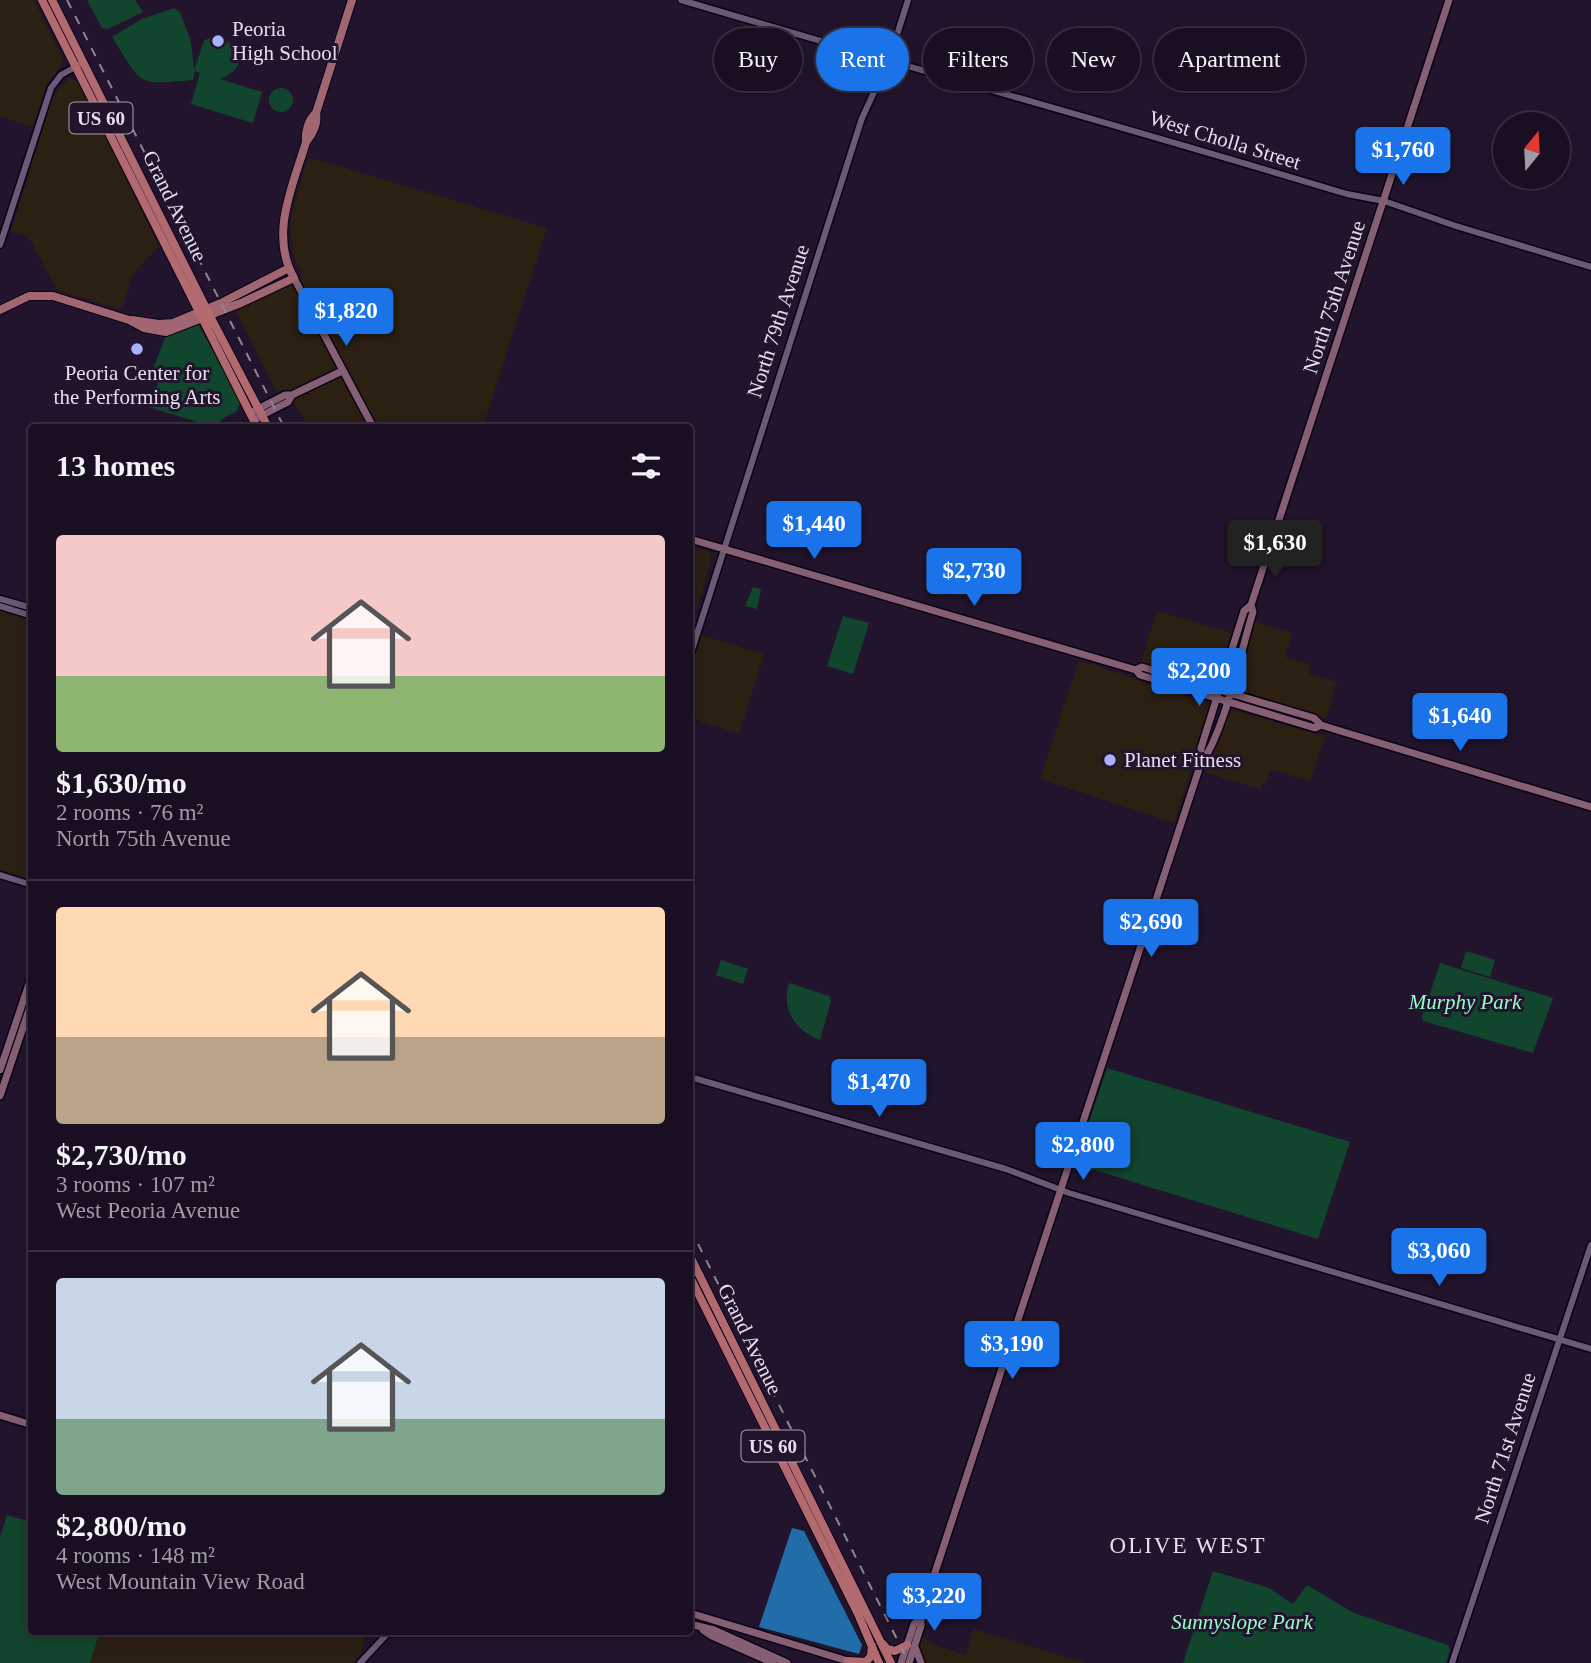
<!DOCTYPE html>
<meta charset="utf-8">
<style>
:root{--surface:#1a0f22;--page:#23182a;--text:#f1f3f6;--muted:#9f9ca5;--line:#382f40;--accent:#1a73e8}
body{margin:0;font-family:Georgia,serif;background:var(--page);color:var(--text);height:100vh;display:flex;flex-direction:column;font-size:26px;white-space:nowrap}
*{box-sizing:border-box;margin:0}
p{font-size:23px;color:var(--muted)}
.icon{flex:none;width:38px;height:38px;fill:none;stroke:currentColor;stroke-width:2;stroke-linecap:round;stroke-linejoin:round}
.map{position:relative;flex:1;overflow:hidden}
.details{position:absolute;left:28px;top:424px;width:665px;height:1211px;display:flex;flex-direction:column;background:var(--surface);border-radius:7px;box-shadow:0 4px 18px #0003,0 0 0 2px var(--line)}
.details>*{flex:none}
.hud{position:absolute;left:714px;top:28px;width:665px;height:63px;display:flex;gap:14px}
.needle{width:46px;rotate:18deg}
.buttons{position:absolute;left:1493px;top:112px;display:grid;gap:14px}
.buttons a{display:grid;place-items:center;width:77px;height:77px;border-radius:50%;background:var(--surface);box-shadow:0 4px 18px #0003,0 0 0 2px var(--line);font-size:35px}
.price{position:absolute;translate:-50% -60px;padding:0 16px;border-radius:7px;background:var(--accent);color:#fff;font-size:23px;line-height:46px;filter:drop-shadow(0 2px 4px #0008)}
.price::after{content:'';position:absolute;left:50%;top:42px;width:21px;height:16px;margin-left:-10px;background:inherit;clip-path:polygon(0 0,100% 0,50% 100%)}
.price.active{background:#222;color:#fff}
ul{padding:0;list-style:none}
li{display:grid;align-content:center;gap:14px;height:371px;padding:0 28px}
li+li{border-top:2px solid var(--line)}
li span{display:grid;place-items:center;height:217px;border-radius:7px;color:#555}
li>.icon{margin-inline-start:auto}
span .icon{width:126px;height:126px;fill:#fffc;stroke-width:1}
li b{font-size:30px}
h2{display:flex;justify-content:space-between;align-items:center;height:84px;padding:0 28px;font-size:30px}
.pill{padding:0 24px;border-radius:32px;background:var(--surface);box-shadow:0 4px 18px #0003,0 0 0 2px var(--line);font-size:24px;line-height:63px}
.pill.active{background:var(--accent);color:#fff}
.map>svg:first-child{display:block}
.commercial{fill:#2b2012}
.green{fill:#12452e}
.water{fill:#216daa}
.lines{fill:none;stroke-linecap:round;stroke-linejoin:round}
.stream{stroke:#216daa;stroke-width:2}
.tertiary-casing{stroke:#0b0214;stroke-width:9}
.secondary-casing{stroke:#0b0214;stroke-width:10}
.primary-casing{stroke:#0b0214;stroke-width:10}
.trunk-casing{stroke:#0b0214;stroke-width:10}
.tertiary{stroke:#695a77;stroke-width:6}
.secondary{stroke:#856075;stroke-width:7}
.primary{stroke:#a06672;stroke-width:8}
.trunk{stroke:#b26a70;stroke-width:8}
.rail{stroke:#8f8498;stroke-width:2;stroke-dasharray:9 9;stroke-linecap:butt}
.poi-dot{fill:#a9b0fc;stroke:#22142d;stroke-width:2.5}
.labels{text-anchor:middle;stroke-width:6;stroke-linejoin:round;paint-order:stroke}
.shield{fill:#22142d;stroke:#aba1b3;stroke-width:2}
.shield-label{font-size:19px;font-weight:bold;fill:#e6dded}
.poi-label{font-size:21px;fill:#e6dded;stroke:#22142d;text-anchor:start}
.street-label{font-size:21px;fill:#e6dded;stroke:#22142d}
.park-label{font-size:21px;font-style:italic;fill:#98fdc9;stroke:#22142d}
.neighbourhood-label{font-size:23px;letter-spacing:2px;fill:#e6dded;stroke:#22142d}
</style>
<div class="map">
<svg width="1591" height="1663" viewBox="0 0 1591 1663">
<rect width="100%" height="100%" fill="#22142d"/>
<!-- commercial -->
<path class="commercial" d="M 0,0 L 34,0 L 64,61 L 46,86 L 33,127 L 0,116 Z
M 70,77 L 79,84 L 159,246 L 133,274 L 123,306 L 119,309 L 57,290 L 28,236 L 11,231 L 54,94 Z
M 308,157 L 547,228 L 483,427 L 384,427 L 378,420 L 369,427 L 309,427 L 285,390 L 277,393 L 235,309 L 258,300 L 303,276 L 293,254 L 290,229 L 292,213 Z
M 690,546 L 710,551 L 712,557 L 690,635 Z
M 0,609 L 31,618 L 31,880 L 0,870 Z
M 1157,611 L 1232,633 L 1217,681 L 1207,681 L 1140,664 Z
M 1253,621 L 1292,633 L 1285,657 L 1311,665 L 1309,674 L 1337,682 L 1326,719 L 1306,711 L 1237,689 L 1235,685 Z
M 701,635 L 764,654 L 739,734 L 690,718 L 690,670 Z
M 1079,660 L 1210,704 L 1210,710 L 1174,823 L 1040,779 Z
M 1233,710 L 1319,735 L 1326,734 L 1310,781 L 1271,769 L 1265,785 L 1262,784 L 1260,789 L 1206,773 L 1228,714 Z
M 973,1629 L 1086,1663 L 924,1663 L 918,1653 L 920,1636 L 936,1645 L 966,1655 Z
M 100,1631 L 367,1631 L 361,1652 L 353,1663 L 90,1663 Z"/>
<!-- green -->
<path class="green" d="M 87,0 L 135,0 L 143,12 L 108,29 L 102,28 Z
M 174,8 L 180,12 L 191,42 L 194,70 L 204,41 L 211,37 L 242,47 C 241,64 236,73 220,79 L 262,92 L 253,123 L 191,104 L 200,73 L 195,71 L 193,80 C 135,85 143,86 112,37 L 142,19 Z
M269 100a12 12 0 1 1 24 0a12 12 0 1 1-24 0Z
M 198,324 L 241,402 L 236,412 L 225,417 L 214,427 L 145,406 L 149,395 L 158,385 L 151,374 L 166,336 Z
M 753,587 L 761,589 L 757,609 L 745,606 Z
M 843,616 L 869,623 L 853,674 L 827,666 Z
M 1466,951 L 1495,960 L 1490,977 L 1461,968 Z
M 721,960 L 748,969 L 743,984 L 716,975 Z
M 1440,963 L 1553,998 L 1533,1053 L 1423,1021 L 1422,1017 Z
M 789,983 L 829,996 L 831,1001 L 820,1040 C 795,1031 781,1009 789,983 Z
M 1107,1068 L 1350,1142 L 1318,1239 L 1075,1164 Z
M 7,1515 L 31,1522 L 32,1631 L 100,1631 L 90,1663 L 0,1663 L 0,1537 Z
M 1213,1571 L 1269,1588 L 1293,1604 L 1307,1585 L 1354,1613 L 1448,1645 L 1450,1650 L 1446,1663 L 1183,1663 Z"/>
<!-- water -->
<path class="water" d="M 792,1528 L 804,1531 L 862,1645 L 859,1654 L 759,1627 Z"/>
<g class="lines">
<!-- stream -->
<path class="stream" d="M 952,1612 L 955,1605"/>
<defs>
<path id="tertiary" d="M 681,0 C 903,66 1125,127 1347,194 L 1384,201 L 1456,226 L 1591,267
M 0,245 L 51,88 L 61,75 L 84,62
M 0,599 L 32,608
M 0,606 L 32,616
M 690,656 L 862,118 L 889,60 L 908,0
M 0,875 L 32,885
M 690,1077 L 1006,1169 L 1069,1193 L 1591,1349
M 360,1663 L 390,1631
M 1452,1663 L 1591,1245"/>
<path id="secondary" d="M 294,278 L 373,427
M 250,413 L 285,395 L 292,395 L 342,371
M 253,420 L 288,402 L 292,395
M 690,539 L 1136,670 L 1140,675 L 1315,728 L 1321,725
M 1136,670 L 1142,667 L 1314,718 L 1321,725 L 1337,730 L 1591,807
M 1200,766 C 1226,728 1239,657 1253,612 L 1251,605 L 1449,0
M 0,1070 L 32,975
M 0,1096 L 32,1001
M 0,1415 L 32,1425
M 690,1613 L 848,1661
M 690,1624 L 714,1630 L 787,1663
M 703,1630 L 712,1636 L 773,1663
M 915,1647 L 921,1663
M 901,1663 L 914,1624 L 921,1616
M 909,1663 L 921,1626 L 921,1615 L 1200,766 L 1201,748 L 1244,611 L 1251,605"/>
<path id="primary" d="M 306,142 C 313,134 318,123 316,113
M 0,310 L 29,296 L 53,296 L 129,320 L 144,328 L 166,332 L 241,303 L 294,278 C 269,234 293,186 306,142 C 305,132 308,120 316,113 L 352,0
M 132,320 L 159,324 L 173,323 L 221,303 L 289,268"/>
<path id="trunk" d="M 42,0 L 257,427
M 52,0 L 210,316 L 268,427
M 690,1256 L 891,1663
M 690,1277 L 858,1614 L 879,1663
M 883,1644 L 887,1649 L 895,1651 L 907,1645
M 848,1661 L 866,1662 L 871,1656 L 872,1646"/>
</defs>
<!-- tertiary casing -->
<use href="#tertiary" class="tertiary-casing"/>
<!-- secondary casing -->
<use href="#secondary" class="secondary-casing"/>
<!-- primary casing -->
<use href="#primary" class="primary-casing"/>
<!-- trunk casing -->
<use href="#trunk" class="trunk-casing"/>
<!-- tertiary -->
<use href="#tertiary" class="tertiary"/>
<!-- secondary -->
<use href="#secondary" class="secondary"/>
<!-- primary -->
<use href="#primary" class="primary"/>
<!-- trunk -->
<use href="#trunk" class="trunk"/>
<!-- rail -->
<path class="rail" d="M 67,0 L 284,427
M 690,1228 L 909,1663"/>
</g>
<!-- markers -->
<g class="poi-dot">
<circle cx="218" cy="41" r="7"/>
<circle cx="137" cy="349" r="7"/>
<circle cx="1110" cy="760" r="7"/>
</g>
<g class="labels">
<!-- shield labels -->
<g class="shield">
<rect x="69.5" y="102.5" width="63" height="31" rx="5"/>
<rect x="741.5" y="1430.5" width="63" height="31" rx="5"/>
</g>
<g class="shield-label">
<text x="101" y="125">US 60</text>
<text x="773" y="1453">US 60</text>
</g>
<!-- poi labels -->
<g class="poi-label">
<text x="232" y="36">Peoria<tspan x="232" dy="24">High School</tspan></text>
<text x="137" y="380" text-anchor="middle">Peoria Center for<tspan x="137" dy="24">the Performing Arts</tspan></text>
<text x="1124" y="767">Planet Fitness</text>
</g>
<!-- street labels -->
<g class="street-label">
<text transform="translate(1225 140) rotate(17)" y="7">West Cholla Street</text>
<text transform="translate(175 206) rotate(64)" y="7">Grand Avenue</text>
<text transform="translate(1334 297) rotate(-72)" y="7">North 75th Avenue</text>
<text transform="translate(778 321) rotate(-72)" y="7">North 79th Avenue</text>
<text transform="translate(750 1339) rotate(64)" y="7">Grand Avenue</text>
<text transform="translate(1505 1448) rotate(-72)" y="7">North 71st Avenue</text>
</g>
<!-- park labels -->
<g class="park-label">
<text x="1465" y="1009">Murphy Park</text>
<text x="1242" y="1629">Sunnyslope Park</text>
</g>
<!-- neighbourhood labels -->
<g class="neighbourhood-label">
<text x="1188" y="1553">OLIVE WEST</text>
</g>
</g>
</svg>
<div class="buttons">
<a><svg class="needle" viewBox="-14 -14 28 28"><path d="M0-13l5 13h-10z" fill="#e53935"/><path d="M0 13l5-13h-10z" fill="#9f9ca5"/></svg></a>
</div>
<b class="price" style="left:1403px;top:187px">$1,760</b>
<b class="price" style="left:346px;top:348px">$1,820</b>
<b class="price" style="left:814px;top:561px">$1,440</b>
<b class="price active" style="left:1275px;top:580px">$1,630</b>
<b class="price" style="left:974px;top:608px">$2,730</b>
<b class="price" style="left:1199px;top:708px">$2,200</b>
<b class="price" style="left:1460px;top:753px">$1,640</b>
<b class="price" style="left:1151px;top:959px">$2,690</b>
<b class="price" style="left:879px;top:1119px">$1,470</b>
<b class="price" style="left:1083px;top:1182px">$2,800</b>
<b class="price" style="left:1439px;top:1288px">$3,060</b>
<b class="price" style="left:1012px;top:1381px">$3,190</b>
<b class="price" style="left:934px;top:1633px">$3,220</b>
<div class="hud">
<a class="pill">Buy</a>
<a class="pill active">Rent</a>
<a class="pill">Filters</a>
<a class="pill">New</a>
<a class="pill">Apartment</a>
</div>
<section class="details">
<h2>13 homes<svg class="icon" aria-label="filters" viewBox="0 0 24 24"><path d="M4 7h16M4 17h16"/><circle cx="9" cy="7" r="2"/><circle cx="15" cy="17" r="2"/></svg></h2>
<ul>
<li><span style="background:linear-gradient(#f6c9c9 65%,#8fb573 0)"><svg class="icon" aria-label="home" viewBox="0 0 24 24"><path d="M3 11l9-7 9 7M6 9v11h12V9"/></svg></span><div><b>$1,630/mo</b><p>2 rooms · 76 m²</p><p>North 75th Avenue</p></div></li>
<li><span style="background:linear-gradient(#ffd9b3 60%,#b9a48a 0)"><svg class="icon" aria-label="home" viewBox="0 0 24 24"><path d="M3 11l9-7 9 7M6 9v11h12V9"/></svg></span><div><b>$2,730/mo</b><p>3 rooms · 107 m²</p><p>West Peoria Avenue</p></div></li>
<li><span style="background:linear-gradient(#c9d6e8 65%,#7fa58c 0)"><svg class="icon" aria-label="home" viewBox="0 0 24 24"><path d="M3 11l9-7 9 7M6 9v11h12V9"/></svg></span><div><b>$2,800/mo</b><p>4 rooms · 148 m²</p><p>West Mountain View Road</p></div></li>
</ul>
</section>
</div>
